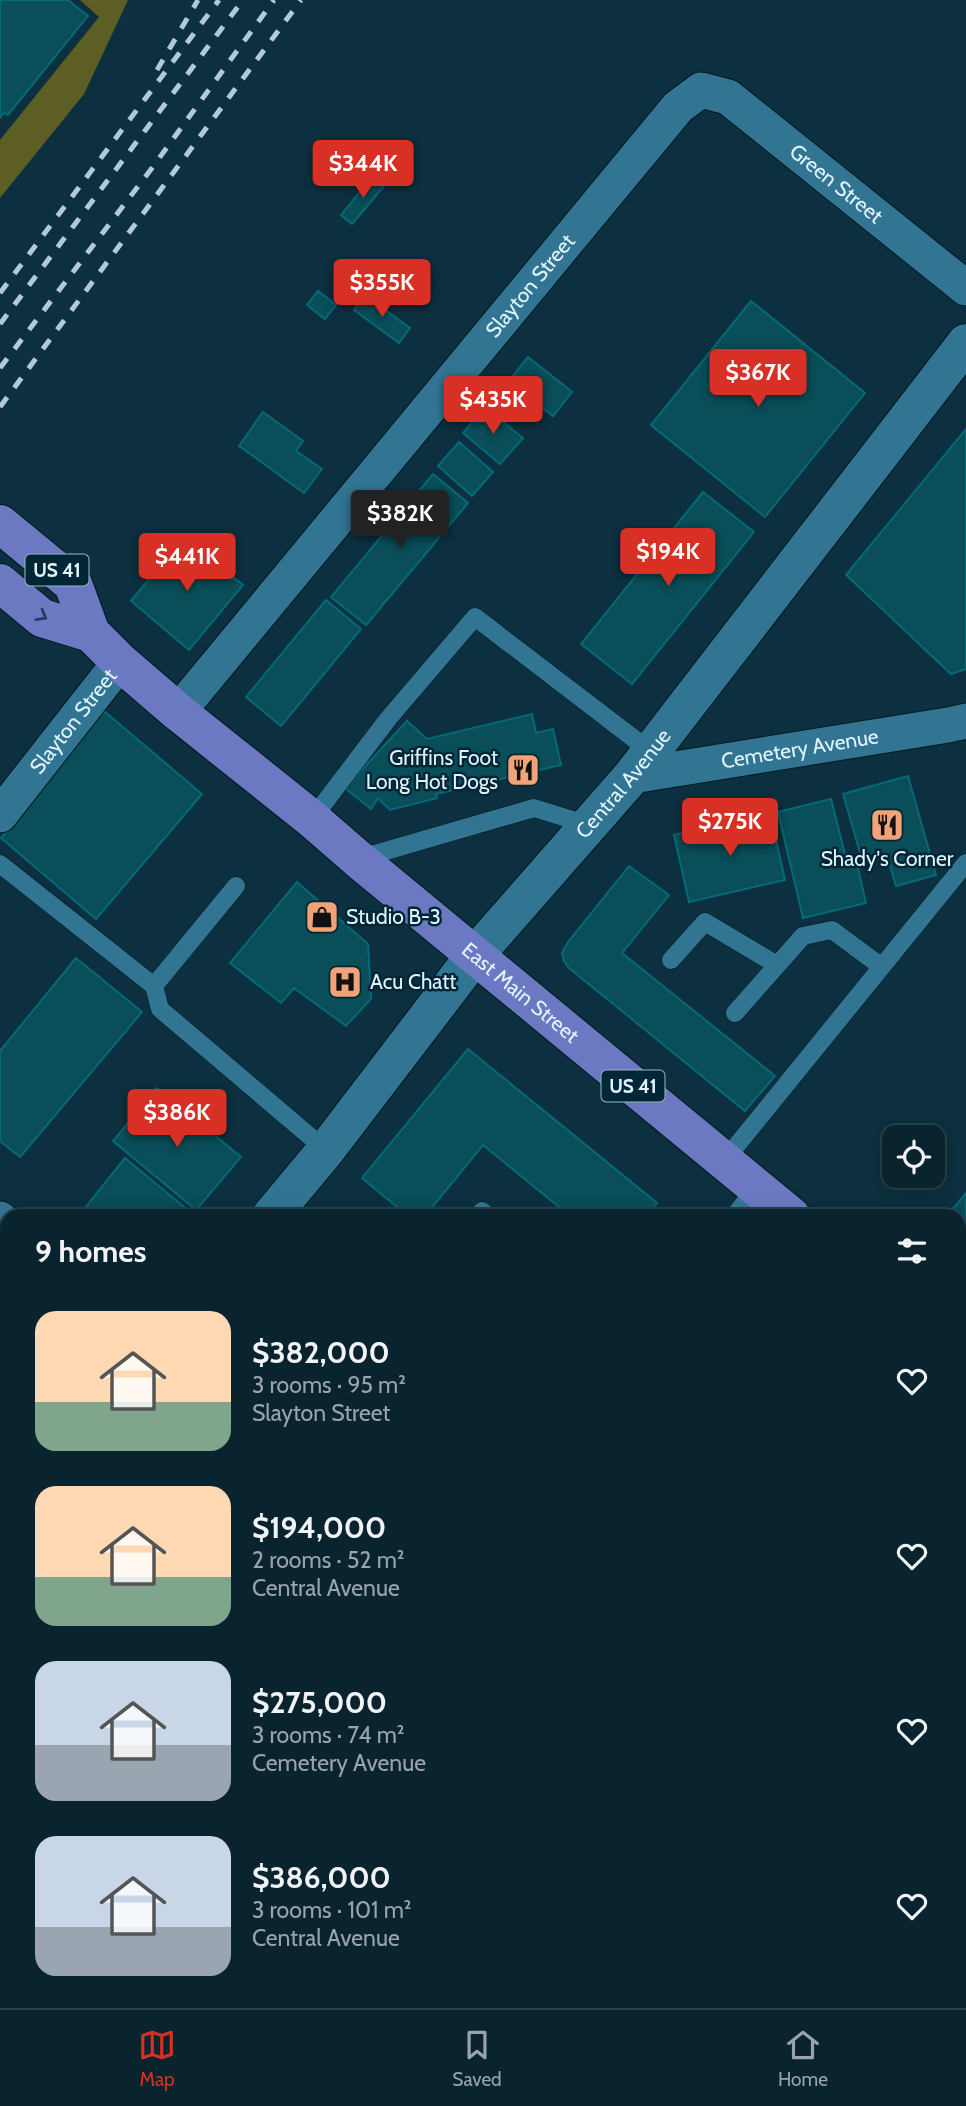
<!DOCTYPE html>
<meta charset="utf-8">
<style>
:root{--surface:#09242f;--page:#17303b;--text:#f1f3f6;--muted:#99a4aa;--line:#29414b;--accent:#d93025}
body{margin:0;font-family:Cabin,sans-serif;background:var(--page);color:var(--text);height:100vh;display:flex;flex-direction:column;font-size:26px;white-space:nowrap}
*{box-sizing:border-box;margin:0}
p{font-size:23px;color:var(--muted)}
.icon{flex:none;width:38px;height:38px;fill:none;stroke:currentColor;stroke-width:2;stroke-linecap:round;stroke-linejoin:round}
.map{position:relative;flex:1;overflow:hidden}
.panel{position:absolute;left:0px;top:1209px;width:966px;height:800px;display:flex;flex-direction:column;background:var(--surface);border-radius:21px 21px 0 0;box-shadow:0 4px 18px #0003,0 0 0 2px var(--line)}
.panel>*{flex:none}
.buttons{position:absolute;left:882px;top:1125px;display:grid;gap:14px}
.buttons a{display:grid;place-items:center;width:63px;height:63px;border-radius:14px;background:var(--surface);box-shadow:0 4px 18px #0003,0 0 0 2px var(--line);font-size:35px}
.price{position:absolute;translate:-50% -60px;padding:0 16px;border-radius:7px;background:var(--accent);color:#fff;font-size:23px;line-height:46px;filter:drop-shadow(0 2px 4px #0008)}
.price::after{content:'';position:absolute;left:50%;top:42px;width:21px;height:16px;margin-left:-10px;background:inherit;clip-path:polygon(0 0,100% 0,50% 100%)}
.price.selected{background:#222;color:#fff}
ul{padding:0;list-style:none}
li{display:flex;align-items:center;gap:21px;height:175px;padding:0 35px}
li span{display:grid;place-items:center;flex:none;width:196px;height:140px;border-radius:21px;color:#555}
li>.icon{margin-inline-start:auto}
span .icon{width:84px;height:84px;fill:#fffc;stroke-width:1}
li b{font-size:30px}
h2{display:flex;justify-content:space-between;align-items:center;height:84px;padding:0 35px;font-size:30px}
.tabs{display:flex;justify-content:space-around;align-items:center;height:98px;border-top:2px solid var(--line);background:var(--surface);font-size:19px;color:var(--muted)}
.tabs a{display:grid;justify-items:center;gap:4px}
.tabs .selected{color:var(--accent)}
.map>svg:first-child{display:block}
.built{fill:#143e50}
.forest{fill:#5c5e23}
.building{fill:#094e58;stroke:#056977;stroke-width:2}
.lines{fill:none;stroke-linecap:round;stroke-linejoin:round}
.lane-casing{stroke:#031720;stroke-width:19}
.street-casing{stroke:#031720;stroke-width:37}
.secondary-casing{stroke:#031720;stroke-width:40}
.primary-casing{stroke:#031720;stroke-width:40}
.lane{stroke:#327593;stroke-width:18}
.street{stroke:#327593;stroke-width:35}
.secondary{stroke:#327593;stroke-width:38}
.primary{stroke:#6a79c1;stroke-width:38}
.rail{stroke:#b3c9d5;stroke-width:5;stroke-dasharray:12 12;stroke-linecap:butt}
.oneway{stroke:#203f5f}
.labels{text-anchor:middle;stroke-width:5;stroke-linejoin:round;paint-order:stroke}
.shield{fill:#012635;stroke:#9eb6c2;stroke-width:2}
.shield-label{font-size:19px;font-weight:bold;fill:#e1f4ff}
.street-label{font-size:21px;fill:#e1f4ff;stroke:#012635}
.poi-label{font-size:21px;fill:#e1f4ff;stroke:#012635;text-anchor:start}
</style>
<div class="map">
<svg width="966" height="2008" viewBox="0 0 966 2008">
<rect width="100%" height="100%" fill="#0c303f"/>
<!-- built -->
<path class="built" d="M 700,2002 L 919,2002 L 927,2008 L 695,2008 Z"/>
<!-- forest -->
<path class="forest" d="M 80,0 L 128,0 L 84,94 L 0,198 L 0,140 L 99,17 Z"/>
<!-- building -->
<path class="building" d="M 0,0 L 68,0 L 88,16 L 8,115 L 4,113 L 0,118 Z
M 373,176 L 384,186 L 352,224 L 341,215 Z
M 318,291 L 336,305 L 325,319 L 307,305 Z
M 365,295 L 410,328 L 399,343 L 354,310 Z
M 751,301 L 865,393 L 765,517 L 651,425 Z
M 528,357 L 572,392 L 553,416 L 508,382 Z
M 485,407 L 523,438 L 500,464 L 463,433 Z
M 263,412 L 303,441 L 296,451 L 322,469 L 304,493 L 239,446 Z
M 966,429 L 966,669 L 951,674 L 846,575 Z
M 459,442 L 493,472 L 472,496 L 438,466 Z
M 433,474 L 468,503 L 366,625 L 331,597 Z
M 703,492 L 754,532 L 632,684 L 581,644 Z
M 184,537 L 243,585 L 189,650 L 131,601 Z
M 326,600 L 361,629 L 281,726 L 246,697 Z
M 104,711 L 202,794 L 96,919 L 1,838 Z
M 532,714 L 536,733 L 553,729 L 561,765 L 436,794 L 437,798 L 390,810 L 378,798 L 371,809 L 345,788 L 407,721 L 427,739 Z
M 908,776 L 936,875 L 896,886 L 887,856 L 863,863 L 843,794 Z
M 831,799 L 848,866 L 857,864 L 866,903 L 803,918 L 778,812 Z
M 770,813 L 785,880 L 689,902 L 674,835 Z
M 629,866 L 669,895 L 622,953 L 775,1076 L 745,1111 L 569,968 L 564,961 L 562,953 L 568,942 Z
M 297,882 L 368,944 L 371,999 L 346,1026 L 294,988 L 281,1003 L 230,963 Z
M 76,958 L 142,1012 L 20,1157 L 0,1141 L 0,1051 Z
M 468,1049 L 657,1203 L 647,1216 L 570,1216 L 483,1145 L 425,1216 L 408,1216 L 362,1178 Z
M 157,1088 L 241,1157 L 196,1210 L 113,1141 Z
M 125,1158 L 195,1216 L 93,1216 L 84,1209 Z
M 966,1193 L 966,1225 L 959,1219 L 959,1216 L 955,1216 L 950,1212 Z
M 0,1384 L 7,1390 L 7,1460 L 0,1469 Z
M 959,1560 L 966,1565 L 966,1666 L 959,1661 Z
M 262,2002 L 370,2002 L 378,2008 L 269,2008 Z"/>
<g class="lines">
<defs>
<path id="lane" d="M 312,819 L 388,719 L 475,617 L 650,751
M 358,859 L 534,808 L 589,825
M 0,864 L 154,986 L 160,1009 L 326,1150
M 671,960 L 705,922 L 777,965
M 154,986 L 236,886
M 735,1013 L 803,936 L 832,930 L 882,967
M 724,1161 L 966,863
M 482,1211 L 488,1216
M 734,1216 L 756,1188
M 0,1713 L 7,1718
M 402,2002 L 409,2008"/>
<g id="street">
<path id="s1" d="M 178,712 L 678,107 L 701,90 L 728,97 L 966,288"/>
<path id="s2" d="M 632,776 L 948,725 L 966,721"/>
<path id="s3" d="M 0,815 L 120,662"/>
<path d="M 0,1219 L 7,1225"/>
<path d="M 959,1389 L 966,1380"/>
<path d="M 0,1828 L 7,1834"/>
<path d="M 959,2000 L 966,2005"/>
<path d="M 203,2002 L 210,2008"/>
<path d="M 448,2008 L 453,2002"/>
</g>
<g id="secondary">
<path id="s4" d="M 271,1216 L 326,1150 L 475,955 L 632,776 L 966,343"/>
<path d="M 0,1547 L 7,1538"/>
</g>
<g id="primary">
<path id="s5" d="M 0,524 L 73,584 L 91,633 L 120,662 L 178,712 L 312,819 L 358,859 L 791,1216"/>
<path d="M 0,583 L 42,618 L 91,633"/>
<path d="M 959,1355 L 966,1361"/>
</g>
</defs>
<!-- lane casing -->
<use href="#lane" class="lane-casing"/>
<!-- street casing -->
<use href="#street" class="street-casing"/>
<!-- secondary casing -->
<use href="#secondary" class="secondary-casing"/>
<!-- primary casing -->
<use href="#primary" class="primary-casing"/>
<!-- lane -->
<use href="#lane" class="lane"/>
<!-- street -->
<use href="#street" class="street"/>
<!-- secondary -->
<use href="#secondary" class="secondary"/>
<!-- primary -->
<use href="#primary" class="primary"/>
<!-- rail -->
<path class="rail" d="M 157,70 L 198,0
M 0,293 L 219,0
M 0,324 L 243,0
M 0,368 L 152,168 L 274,0
M 0,407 L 301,0"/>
</g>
<!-- one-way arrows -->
<defs><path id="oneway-chevron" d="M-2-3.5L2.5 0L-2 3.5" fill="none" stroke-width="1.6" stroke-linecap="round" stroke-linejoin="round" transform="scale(1.75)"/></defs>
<use class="oneway" href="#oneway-chevron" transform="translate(42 616) rotate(30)"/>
<!-- icons -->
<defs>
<symbol id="restaurant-square" viewBox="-11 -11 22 22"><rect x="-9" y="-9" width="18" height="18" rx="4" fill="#efa377" stroke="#012635"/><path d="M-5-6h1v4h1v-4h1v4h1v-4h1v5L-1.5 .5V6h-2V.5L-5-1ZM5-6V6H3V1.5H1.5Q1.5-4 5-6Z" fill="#111"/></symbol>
<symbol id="shop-square" viewBox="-11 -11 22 22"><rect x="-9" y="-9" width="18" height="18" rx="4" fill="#efa377" stroke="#012635"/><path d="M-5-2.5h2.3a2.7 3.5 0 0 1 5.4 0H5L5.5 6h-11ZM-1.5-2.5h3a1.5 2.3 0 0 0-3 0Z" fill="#111"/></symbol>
<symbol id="hospital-square" viewBox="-11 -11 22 22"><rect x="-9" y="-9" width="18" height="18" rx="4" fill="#efa377" stroke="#012635"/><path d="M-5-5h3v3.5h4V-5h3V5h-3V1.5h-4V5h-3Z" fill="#111"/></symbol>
</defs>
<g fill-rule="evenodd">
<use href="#restaurant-square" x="504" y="751" width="38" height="38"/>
<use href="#restaurant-square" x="868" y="806" width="38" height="38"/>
<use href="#shop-square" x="303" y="898" width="38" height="38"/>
<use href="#hospital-square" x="326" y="963" width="38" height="38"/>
</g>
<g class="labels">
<!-- shield labels -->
<g class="shield">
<rect x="25.5" y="554.5" width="63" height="31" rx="5"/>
<rect x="601.5" y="1070.5" width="63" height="31" rx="5"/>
</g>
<g class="shield-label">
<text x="57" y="577">US 41</text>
<text x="633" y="1093">US 41</text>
</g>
<!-- street labels -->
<g class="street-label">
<text dy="7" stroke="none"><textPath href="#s1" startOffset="980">Green Street</textPath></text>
<text dy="7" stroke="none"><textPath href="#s1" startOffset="553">Slayton Street</textPath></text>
<text dy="7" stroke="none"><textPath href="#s3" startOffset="119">Slayton Street</textPath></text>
<text dy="7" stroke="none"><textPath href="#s2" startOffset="170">Cemetery Avenue</textPath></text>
<text dy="7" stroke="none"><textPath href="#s4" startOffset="558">Central Avenue</textPath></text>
<text dy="7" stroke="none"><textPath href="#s5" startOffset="707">East Main Street</textPath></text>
</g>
<!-- poi labels -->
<g class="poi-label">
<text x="498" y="765" text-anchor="end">Griffins Foot<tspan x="498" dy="24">Long Hot Dogs</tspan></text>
<text x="887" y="866" text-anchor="middle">Shady's Corner</text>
<text x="346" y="924">Studio B-3</text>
<text x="370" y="989">Acu Chatt</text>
</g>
</g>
</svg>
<div class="buttons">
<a><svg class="icon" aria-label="locate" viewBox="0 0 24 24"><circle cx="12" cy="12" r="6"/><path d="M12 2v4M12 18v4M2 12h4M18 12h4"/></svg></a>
</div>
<b class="price" style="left:363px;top:200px">$344K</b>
<b class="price" style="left:382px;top:319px">$355K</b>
<b class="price" style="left:758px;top:409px">$367K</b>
<b class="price" style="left:493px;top:436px">$435K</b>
<b class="price selected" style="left:400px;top:550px">$382K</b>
<b class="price" style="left:668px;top:588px">$194K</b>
<b class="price" style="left:187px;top:593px">$441K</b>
<b class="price" style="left:730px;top:858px">$275K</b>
<b class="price" style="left:177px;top:1149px">$386K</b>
<section class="panel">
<h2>9 homes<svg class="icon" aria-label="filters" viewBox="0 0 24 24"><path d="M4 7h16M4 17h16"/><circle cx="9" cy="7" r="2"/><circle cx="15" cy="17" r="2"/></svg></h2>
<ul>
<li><span style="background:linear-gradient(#ffd9b3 65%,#7fa58c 0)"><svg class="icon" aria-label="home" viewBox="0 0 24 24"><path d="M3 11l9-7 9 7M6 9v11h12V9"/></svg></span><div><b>$382,000</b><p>3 rooms · 95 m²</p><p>Slayton Street</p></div><svg class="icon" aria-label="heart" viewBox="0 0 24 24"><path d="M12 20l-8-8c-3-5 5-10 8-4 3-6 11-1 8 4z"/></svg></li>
<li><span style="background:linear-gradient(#ffd9b3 65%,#7fa58c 0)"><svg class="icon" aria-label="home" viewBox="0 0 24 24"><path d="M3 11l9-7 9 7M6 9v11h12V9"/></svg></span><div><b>$194,000</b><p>2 rooms · 52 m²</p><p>Central Avenue</p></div><svg class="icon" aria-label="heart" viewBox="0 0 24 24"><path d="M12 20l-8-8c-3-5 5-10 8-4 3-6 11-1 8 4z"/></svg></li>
<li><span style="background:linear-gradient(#c9d6e8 60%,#9aa5b1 0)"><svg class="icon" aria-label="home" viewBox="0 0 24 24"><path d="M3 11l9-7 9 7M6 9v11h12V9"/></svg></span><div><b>$275,000</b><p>3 rooms · 74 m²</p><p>Cemetery Avenue</p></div><svg class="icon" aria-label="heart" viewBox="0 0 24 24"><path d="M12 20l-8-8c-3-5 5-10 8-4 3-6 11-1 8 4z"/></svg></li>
<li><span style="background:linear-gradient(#c9d6e8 65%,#9aa5b1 0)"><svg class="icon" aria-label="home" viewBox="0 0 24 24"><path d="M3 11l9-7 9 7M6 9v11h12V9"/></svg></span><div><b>$386,000</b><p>3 rooms · 101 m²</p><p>Central Avenue</p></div><svg class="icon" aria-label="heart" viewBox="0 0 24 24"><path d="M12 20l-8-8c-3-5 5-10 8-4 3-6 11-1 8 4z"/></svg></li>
</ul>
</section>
</div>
<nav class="tabs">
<a class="selected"><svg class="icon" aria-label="map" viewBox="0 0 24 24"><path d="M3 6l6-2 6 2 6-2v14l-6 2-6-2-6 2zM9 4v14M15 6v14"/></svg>Map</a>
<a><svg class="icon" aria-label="saved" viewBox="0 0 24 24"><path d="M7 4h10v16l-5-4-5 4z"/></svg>Saved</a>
<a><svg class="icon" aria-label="home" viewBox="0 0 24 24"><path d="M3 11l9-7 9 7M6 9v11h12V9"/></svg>Home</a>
</nav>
